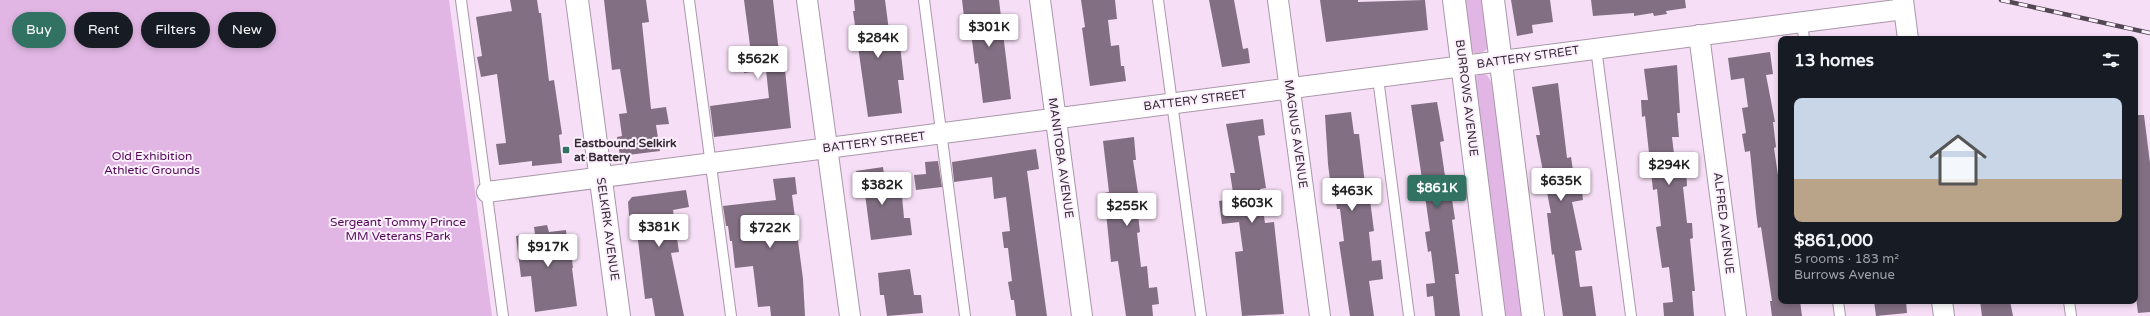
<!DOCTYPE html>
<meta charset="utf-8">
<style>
:root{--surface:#171b24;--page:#20242c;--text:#f1f3f6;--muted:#9ea1a6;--accent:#317262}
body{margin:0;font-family:"Varela Round",sans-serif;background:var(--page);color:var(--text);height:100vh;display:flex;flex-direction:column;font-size:15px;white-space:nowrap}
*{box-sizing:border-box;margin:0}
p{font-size:13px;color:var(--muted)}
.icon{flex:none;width:22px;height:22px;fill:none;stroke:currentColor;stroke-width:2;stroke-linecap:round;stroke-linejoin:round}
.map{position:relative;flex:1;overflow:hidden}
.panel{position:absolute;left:1778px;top:36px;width:360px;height:268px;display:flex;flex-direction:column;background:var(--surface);border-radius:8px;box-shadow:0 2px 6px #0003}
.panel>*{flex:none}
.top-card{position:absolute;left:12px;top:12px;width:380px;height:36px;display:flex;gap:8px}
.price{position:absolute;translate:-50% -34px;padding:0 9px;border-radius:4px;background:#fff;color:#222;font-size:13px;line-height:26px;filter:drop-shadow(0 1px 2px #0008)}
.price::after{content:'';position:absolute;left:50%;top:24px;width:12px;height:9px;margin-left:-6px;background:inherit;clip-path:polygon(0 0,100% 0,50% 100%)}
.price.selected{background:var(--accent);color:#fff}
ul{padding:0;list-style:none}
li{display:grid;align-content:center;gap:8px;height:212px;padding:0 16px}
li span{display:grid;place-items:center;height:124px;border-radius:8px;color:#555}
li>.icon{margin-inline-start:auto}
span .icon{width:72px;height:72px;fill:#fffc;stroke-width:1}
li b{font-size:17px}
h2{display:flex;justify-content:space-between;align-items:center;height:48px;padding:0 16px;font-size:17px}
.tag{padding:0 14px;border-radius:18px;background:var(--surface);box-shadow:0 2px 6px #0003;font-size:14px;line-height:36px}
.tag.selected{background:var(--accent);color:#fff}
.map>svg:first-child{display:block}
.green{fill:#e2b6e4}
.building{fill:#826f83}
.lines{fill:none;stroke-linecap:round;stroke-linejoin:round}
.service-casing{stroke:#aa96ab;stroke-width:12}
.minor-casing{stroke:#aa96ab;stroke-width:22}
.tertiary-casing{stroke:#aa96ab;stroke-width:24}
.secondary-casing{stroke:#aa96ab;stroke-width:24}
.service{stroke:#fff;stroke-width:10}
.minor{stroke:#fff;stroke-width:20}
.tertiary{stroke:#fff;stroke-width:22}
.secondary{stroke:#fff;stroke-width:22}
.rail-casing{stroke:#524752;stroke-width:4.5}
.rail{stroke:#fdf0fe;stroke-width:3;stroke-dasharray:9;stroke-linecap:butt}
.poi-dot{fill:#317262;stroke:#fdf0fe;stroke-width:1.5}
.labels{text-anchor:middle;stroke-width:4;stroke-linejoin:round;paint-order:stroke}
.street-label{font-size:12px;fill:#352c35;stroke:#fdf0fe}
.poi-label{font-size:12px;font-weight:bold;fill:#352c35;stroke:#fdf0fe;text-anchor:start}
.park-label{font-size:12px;fill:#520857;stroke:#fdf0fe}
</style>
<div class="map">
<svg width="2150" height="316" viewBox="0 0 2150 316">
<rect width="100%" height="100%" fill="#f6dff6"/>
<!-- green -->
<path class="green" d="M 0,0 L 449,0 L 492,316 L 0,316 Z
M 1462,0 L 1482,0 L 1488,44 L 1487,49 L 1479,55 L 1470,51 Z
M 1481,74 L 1487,75 L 1492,83 L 1522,316 L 1503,316 L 1473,80 L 1476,76 Z"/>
<!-- building -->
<path class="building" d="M 510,0 L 537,0 L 539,13 L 541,13 L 549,81 L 554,80 L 562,134 L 559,135 L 562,163 L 532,166 L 532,161 L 499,165 L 496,144 L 506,143 L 497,74 L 481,77 L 477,57 L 482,56 L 476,17 L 512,11 Z
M 604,0 L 646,0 L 649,22 L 642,23 L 651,109 L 666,107 L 669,124 L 656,125 L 660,151 L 620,156 L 617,137 L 622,136 L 619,114 L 627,113 L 620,69 L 612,70 Z
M 744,0 L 773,0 L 781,70 L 785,70 L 791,128 L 714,137 L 710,106 L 769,98 L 766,70 L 744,73 L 742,54 L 751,53 Z
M 854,0 L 885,0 L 891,46 L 900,45 L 904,80 L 898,80 L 902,113 L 868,117 L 853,11 L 855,11 Z
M 962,0 L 999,0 L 1011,99 L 983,103 L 978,63 L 975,64 L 970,24 L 965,25 Z
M 1081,0 L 1115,0 L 1117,19 L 1108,20 L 1111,46 L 1119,45 L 1121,66 L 1124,66 L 1126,81 L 1090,86 L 1082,28 L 1085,27 Z
M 1209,0 L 1234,0 L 1243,49 L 1248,48 L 1250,63 L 1222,67 Z
M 1320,0 L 1358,0 L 1358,2 L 1425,0 L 1428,30 L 1326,42 Z
M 1511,0 L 1550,0 L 1553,22 L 1532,25 L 1533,33 L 1517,36 Z
M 1591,0 L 1685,0 L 1686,8 L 1666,11 L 1667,14 L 1654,16 L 1653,13 L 1634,16 L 1634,13 L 1593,16 Z
M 1770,52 L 1773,74 L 1766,75 L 1775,122 L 1773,122 L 1776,147 L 1774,148 L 1779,182 L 1781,181 L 1781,301 L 1800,301 L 1802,316 L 1772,316 L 1770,301 L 1772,301 L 1761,227 L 1758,228 L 1756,212 L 1750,151 L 1745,152 L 1742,134 L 1746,133 L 1742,108 L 1748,107 L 1744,78 L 1731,80 L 1728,58 Z
M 1677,65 L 1680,113 L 1677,113 L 1679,137 L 1672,137 L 1676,171 L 1686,170 L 1687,186 L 1683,187 L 1687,223 L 1692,223 L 1693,238 L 1690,239 L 1695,291 L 1692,291 L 1694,316 L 1664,316 L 1663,303 L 1673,302 L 1669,267 L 1662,268 L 1656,227 L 1661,226 L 1657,189 L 1653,190 L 1645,116 L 1642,117 L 1641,100 L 1648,100 L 1644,69 Z
M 1558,83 L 1567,158 L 1571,157 L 1575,184 L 1581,183 L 1583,200 L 1572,202 L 1582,250 L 1575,251 L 1580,287 L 1592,286 L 1596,316 L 1563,316 L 1554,254 L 1552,255 L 1547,213 L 1551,213 L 1536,135 L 1540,135 L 1532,87 Z
M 1437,102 L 1444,141 L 1440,142 L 1445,176 L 1451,176 L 1453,192 L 1451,193 L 1455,219 L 1452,220 L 1459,274 L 1455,274 L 1460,316 L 1435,316 L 1433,296 L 1427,297 L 1426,284 L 1435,283 L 1431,251 L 1428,252 L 1425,232 L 1430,231 L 1425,196 L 1421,196 L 1419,179 L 1422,179 L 1411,105 Z
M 1351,112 L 1354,134 L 1359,134 L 1365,184 L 1368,184 L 1374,231 L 1369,232 L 1372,261 L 1381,260 L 1383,279 L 1369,281 L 1374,316 L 1350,316 L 1339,242 L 1344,241 L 1340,209 L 1337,209 L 1333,180 L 1330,180 L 1328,164 L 1325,115 Z
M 2135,115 L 2144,115 L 2150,163 L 2150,312 L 2138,313 L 2135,290 Z
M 1263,119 L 1265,135 L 1258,136 L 1266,188 L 1260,189 L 1265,223 L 1274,222 L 1284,314 L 1242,316 L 1235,252 L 1243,251 L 1239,222 L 1222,224 L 1219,201 L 1234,199 L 1230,173 L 1235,173 L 1226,124 Z
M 1134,137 L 1136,160 L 1133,160 L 1140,206 L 1137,206 L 1140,232 L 1137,233 L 1141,267 L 1147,266 L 1149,288 L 1157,287 L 1159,304 L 1152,305 L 1153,316 L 1126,316 L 1118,261 L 1111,262 L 1109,242 L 1104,193 L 1109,192 L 1103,141 Z
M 1036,149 L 1039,169 L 1027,171 L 1047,316 L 1016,316 L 1014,300 L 1011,300 L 1008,282 L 1012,281 L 1008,248 L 1004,248 L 1002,232 L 1010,231 L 1006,197 L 994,199 L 992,177 L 954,182 L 952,162 Z
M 938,161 L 942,187 L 916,190 L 914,175 L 926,174 L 925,162 Z
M 883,167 L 887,197 L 902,196 L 904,218 L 910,218 L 912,235 L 871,240 L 865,194 L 859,195 L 856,171 Z
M 795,177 L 797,194 L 792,195 L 803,279 L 805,316 L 771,316 L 770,306 L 758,307 L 753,266 L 735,268 L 732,241 L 730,241 L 728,226 L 726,226 L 723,206 L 776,200 L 773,179 Z
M 686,190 L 689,207 L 673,210 L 679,252 L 671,253 L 684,316 L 655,316 L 652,298 L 645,299 L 635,215 L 629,216 L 628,202 L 632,197 Z
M 547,225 L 549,232 L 566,230 L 568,251 L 571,251 L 573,268 L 572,268 L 577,306 L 535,312 L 531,276 L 521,277 L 516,236 L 535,234 L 534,227 Z
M 910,269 L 914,295 L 921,295 L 923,313 L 887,316 L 884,295 L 880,295 L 878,273 Z
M 1874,301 L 1906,301 L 1907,313 L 1876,316 Z
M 1980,301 L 2010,301 L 2013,316 L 1982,316 Z"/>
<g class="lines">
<defs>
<path id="service" d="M 461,0 L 503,316
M 689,0 L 731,316
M 924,0 L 965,316
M 1158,0 L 1201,316
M 1802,21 L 1804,39
M 1596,48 L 1631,316
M 1378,78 L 1409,316
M 1838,301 L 1840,316
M 2069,301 L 2071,316"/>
<path id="minor" d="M 807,0 L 850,316
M 1040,0 L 1082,316
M 1278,0 L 1320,316
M 1903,0 L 1908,39
M 1699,35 L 1736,316
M 487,192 L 1904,9
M 1942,301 L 1944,316"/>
<path id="tertiary" d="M 1454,0 L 1494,316
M 1493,0 L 1533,316"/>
<path id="secondary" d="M 577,0 L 619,316"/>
</defs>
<!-- service casing -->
<use href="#service" class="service-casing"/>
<!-- minor casing -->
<use href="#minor" class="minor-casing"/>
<!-- tertiary casing -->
<use href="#tertiary" class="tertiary-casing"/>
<!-- secondary casing -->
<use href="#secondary" class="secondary-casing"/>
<!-- service -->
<use href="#service" class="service"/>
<!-- minor -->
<use href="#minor" class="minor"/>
<!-- tertiary -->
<use href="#tertiary" class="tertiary"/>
<!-- secondary -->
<use href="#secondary" class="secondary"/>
<defs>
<path id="rail" d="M 2001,0 L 2150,33"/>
</defs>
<!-- rail casing -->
<use href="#rail" class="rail-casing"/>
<!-- rail -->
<use href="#rail" class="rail"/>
</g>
<!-- markers -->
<rect class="poi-dot" x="562" y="146" width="8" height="8" rx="2"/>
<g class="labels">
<!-- street labels -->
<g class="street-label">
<text transform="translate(1528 57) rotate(-8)" y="4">BATTERY STREET</text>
<text transform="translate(1467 98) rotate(83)" y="4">BURROWS AVENUE</text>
<text transform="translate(1195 100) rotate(-7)" y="4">BATTERY STREET</text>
<text transform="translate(1296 134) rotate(82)" y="4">MAGNUS AVENUE</text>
<text transform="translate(874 142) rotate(-7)" y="4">BATTERY STREET</text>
<text transform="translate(1061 158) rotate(82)" y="4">MANITOBA AVENUE</text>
<text transform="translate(1724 223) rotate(83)" y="4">ALFRED AVENUE</text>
<text transform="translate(608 229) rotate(82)" y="4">SELKIRK AVENUE</text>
</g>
<!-- poi labels -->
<g class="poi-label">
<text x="574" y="147">Eastbound Selkirk<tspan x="574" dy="14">at Battery</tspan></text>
</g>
<!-- park labels -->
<g class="park-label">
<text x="152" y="160">Old Exhibition<tspan x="152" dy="14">Athletic Grounds</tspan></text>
<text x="398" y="226">Sergeant Tommy Prince<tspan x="398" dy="14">MM Veterans Park</tspan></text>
</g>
</g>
</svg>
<b class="price" style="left:989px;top:48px">$301K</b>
<b class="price" style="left:878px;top:59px">$284K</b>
<b class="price" style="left:758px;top:80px">$562K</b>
<b class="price" style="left:1669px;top:186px">$294K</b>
<b class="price" style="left:1561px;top:202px">$635K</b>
<b class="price" style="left:882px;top:206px">$382K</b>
<b class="price selected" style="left:1437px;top:209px">$861K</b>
<b class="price" style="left:1352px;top:212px">$463K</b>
<b class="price" style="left:1252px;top:224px">$603K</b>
<b class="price" style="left:1127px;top:227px">$255K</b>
<b class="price" style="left:659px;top:248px">$381K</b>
<b class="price" style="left:770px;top:249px">$722K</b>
<b class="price" style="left:548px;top:268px">$917K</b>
<div class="top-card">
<a class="tag selected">Buy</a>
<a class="tag">Rent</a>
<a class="tag">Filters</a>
<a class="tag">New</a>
</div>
<section class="panel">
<h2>13 homes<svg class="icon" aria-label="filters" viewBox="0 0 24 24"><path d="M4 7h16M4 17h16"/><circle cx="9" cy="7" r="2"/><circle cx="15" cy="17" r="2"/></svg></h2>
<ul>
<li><span style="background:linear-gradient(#c9d6e8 65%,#b9a48a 0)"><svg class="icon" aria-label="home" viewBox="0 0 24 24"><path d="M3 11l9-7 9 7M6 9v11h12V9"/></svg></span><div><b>$861,000</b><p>5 rooms · 183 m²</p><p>Burrows Avenue</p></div></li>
</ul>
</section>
</div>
